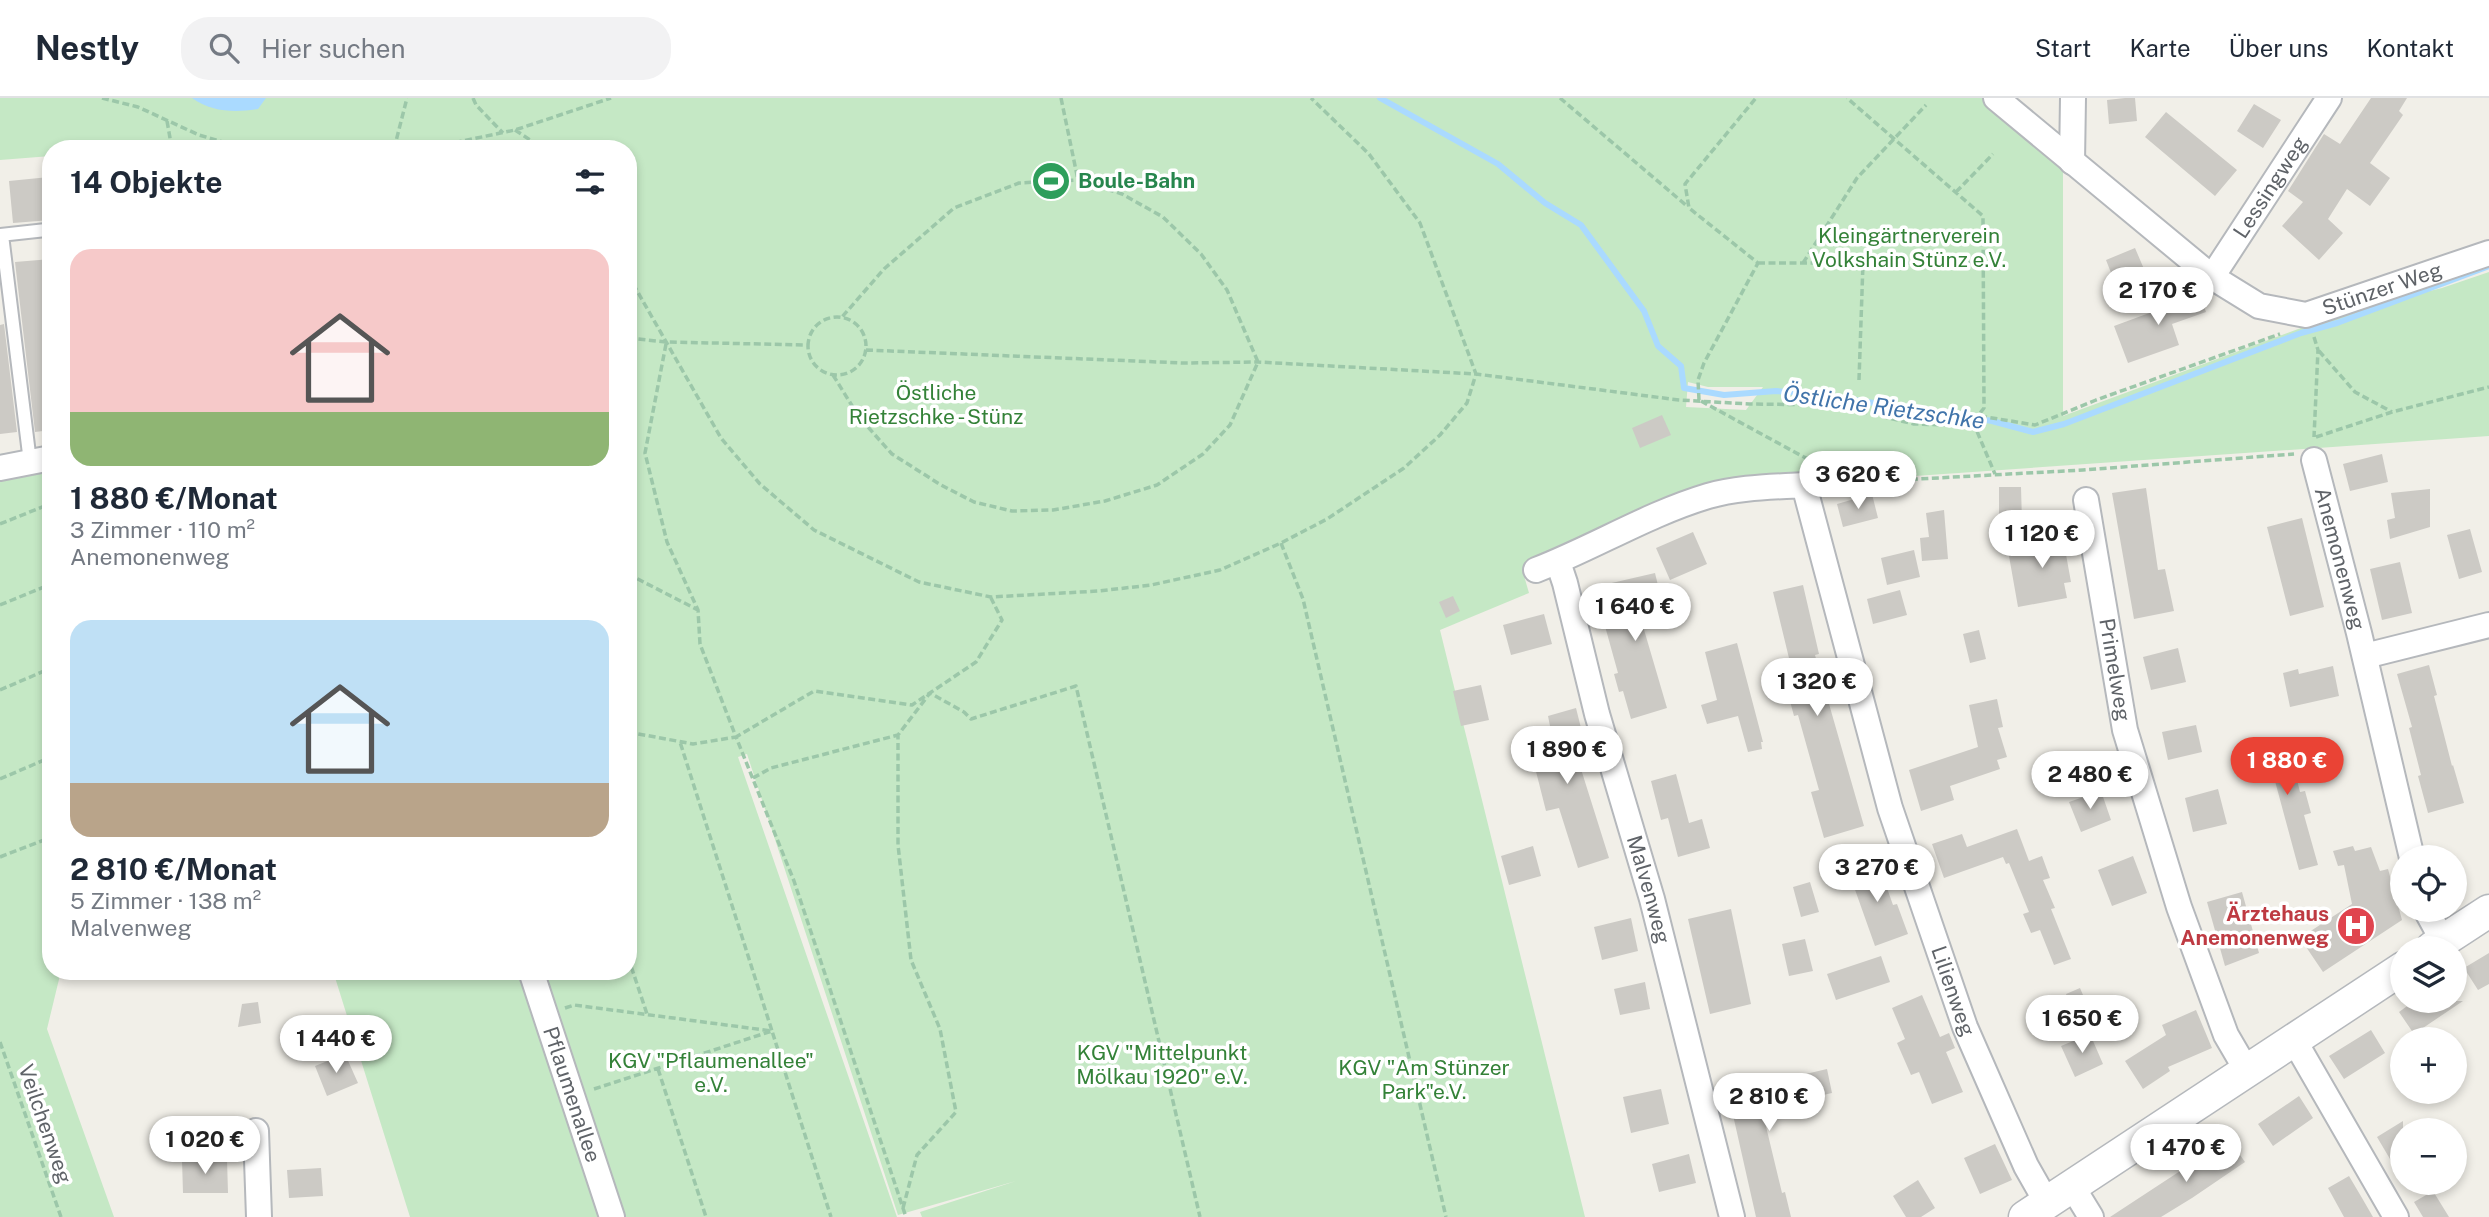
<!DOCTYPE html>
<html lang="de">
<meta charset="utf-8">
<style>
:root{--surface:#fff;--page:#f2f2f3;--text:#1f2937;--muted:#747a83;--line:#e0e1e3;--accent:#ea4335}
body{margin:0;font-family:"Public Sans",sans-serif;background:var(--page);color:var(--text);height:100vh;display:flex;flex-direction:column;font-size:26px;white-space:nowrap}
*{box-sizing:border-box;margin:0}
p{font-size:23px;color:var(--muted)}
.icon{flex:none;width:38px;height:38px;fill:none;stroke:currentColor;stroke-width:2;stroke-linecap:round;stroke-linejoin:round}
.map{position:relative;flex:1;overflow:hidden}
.details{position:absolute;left:42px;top:42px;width:595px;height:840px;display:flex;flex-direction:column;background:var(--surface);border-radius:28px;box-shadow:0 4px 10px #0003}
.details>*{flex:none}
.fabs{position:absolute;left:2390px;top:747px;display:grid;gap:14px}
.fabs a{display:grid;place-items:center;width:77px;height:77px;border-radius:50%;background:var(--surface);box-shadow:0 4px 10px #0003;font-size:35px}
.price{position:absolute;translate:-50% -60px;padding:0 16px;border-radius:24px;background:#fff;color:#222;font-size:23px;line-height:46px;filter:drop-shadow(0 2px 4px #0008)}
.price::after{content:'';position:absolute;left:50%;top:42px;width:21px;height:16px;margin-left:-10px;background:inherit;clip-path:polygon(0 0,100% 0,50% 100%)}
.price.on{background:var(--accent);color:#fff}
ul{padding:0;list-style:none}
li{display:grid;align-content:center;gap:14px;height:371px;padding:0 28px}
li span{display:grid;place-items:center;height:217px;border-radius:21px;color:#555}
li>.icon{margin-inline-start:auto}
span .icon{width:126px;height:126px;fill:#fffc;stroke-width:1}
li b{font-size:30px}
h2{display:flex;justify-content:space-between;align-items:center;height:84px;padding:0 28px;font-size:30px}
header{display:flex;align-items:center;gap:42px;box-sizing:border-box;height:98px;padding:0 35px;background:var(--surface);border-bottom:2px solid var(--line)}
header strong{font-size:33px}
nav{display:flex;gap:38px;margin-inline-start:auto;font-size:24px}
.search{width:490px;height:63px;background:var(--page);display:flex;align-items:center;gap:18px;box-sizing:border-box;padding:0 24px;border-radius:28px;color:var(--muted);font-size:26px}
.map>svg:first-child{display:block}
.green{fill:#c5e8c5;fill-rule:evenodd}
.water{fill:#aadaff}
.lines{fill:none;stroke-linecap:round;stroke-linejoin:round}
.stream{stroke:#aadaff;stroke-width:6}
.building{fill:#cccac5}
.service-casing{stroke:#b5b8bc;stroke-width:16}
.minor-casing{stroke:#b5b8bc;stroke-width:28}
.tertiary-casing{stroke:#b5b8bc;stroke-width:35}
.path{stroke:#9cc7a9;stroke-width:3.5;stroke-dasharray:7 3.5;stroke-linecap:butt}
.service{stroke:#fff;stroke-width:12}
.minor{stroke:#fff;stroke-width:24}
.tertiary{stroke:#fff;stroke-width:32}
.labels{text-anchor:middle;stroke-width:7;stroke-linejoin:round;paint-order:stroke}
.leisure-label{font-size:21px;font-weight:bold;fill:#27864d;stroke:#fff;text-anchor:start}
.street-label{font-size:21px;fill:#5f6368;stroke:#fff}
.park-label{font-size:21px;fill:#348238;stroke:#fff}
.health-label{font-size:21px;font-weight:bold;fill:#be3a42;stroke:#fff;text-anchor:end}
.water-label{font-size:23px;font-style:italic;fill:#4174aa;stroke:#fff}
</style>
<header>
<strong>Nestly</strong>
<div class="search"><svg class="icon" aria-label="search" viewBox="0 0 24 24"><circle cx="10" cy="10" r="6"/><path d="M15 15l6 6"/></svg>Hier suchen</div>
<nav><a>Start</a><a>Karte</a><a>Über uns</a><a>Kontakt</a></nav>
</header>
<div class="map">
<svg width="2489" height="1119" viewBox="0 0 2489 1119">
<rect width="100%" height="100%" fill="#f1efe8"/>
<!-- green -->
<path class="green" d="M 0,0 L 1985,0 L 2063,63 L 2063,318 L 2344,214 L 2442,190 L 2489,174 L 2489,338 L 1700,393 L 1563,455 L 1522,471 L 1529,495 L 1440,532 L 1585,1119 L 922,1119 L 920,1114 L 1016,1083 L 898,1117 L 747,656 L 738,659 L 897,1119 L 410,1119 L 333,873 L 628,873 L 628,51 L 51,51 L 51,58 L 0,62 ZM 1688,284 L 1708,289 L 1763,289 L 1746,312 L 1686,309 Z
M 51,348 L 51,873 L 61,873 L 47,931 L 114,1119 L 0,1119 L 0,356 Z"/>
<!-- water -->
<path class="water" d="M 192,0 L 266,0 L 258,11 C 235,15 211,14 192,0 Z"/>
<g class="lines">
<!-- stream -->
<path class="stream" d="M 1380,0 L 1498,66 L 1545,105 L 1581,127 L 1644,213 L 1658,248 L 1681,268 L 1684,290 L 1724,297 L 1776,293 L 1814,296 L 1874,305 L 1925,319 L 1968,319 L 1992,323 L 2033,334 L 2064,326 L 2301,235 L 2337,225 L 2489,168"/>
</g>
<!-- building -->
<path class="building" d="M 2125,0 L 2135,0 L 2137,23 L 2109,26 L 2107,2 Z
M 2371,0 L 2407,0 L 2399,13 L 2403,17 L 2370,65 L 2390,80 L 2370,108 L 2347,91 L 2328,121 L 2343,135 L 2319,162 L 2282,128 L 2303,104 L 2288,93 L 2324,36 L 2340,46 Z
M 2254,6 L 2281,22 L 2263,50 L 2237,33 Z
M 2166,14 L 2237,72 L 2215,98 L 2145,39 Z
M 49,79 L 51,122 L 13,125 L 9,83 Z
M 2135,150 L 2147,178 L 2117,190 L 2106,162 Z
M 51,161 L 51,332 L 35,334 L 15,164 Z
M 2197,189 L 2206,214 L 2172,226 L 2179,247 L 2128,265 L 2114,228 L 2171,207 L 2168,200 Z
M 4,226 L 17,334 L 0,336 L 0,227 Z
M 1662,317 L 1671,337 L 1640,350 L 1632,330 Z
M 2382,356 L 2388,384 L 2350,393 L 2343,366 Z
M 1999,389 L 2021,389 L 2022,424 L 1999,424 Z
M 2146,390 L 2158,472 L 2165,471 L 2174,513 L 2134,521 L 2112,395 Z
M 2430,391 L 2430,429 L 2390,441 L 2387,422 L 2395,420 L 2391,395 Z
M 1872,396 L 1878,420 L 1843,429 L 1837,406 Z
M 1944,412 L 1948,461 L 1922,463 L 1920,440 L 1929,439 L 1926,415 Z
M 2302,420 L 2324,509 L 2290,518 L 2267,429 Z
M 2061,429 L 2071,484 L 2064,485 L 2067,500 L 2018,509 L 2009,458 L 2039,453 L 2035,433 Z
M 2470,431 L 2482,474 L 2459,481 L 2447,437 Z
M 1693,434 L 1707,466 L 1670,482 L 1656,450 Z
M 1914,452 L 1920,479 L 1887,487 L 1881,460 Z
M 2400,464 L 2412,515 L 2382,522 L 2370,471 Z
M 1655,475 L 1664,512 L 1640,518 L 1667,610 L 1631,621 L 1623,593 L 1619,594 L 1614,576 L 1618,575 L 1603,521 L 1613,518 L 1603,487 Z
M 1803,487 L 1819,556 L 1815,557 L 1864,728 L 1824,740 L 1811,694 L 1819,692 L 1798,617 L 1794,618 L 1787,592 L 1796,589 L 1773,494 Z
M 1900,492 L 1907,517 L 1873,526 L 1867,501 Z
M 1453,498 L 1460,513 L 1446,520 L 1439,504 Z
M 1544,516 L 1552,546 L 1511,557 L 1503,527 Z
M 1979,532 L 1986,561 L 1970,565 L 1963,536 Z
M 1737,545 L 1763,644 L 1761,644 L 1762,651 L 1748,654 L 1738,618 L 1707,626 L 1701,607 L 1717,602 L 1705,554 Z
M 2178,550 L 2186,584 L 2151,592 L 2143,559 Z
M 2429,567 L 2437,597 L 2434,598 L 2452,668 L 2453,667 L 2464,705 L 2428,715 L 2418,678 L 2421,677 L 2409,630 L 2412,629 L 2397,576 Z
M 2333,568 L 2339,598 L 2290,609 L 2283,575 L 2298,571 L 2299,576 Z
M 1481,587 L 1489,622 L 1461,628 L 1453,593 Z
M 1997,601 L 2003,629 L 1998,630 L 2007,659 L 1997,662 L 2000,671 L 1950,688 L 1954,702 L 1921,713 L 1909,672 L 1978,649 L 1969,607 Z
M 1576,610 L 1581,630 L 1569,633 L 1609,760 L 1578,770 L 1559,710 L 1546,713 L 1526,634 L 1550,628 L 1548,618 Z
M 2196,627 L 2202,654 L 2168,662 L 2162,634 Z
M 2287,640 L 2300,694 L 2305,693 L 2311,715 L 2304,717 L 2318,767 L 2299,772 L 2272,672 L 2250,677 L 2245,656 L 2269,651 L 2267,644 Z
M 1676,676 L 1689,725 L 1702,721 L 1710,750 L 1678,759 L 1668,720 L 1661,722 L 1651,683 Z
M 2218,691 L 2227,726 L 2193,734 L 2185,700 Z
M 2101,693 L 2111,722 L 2081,734 L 2069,704 Z
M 2017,731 L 2029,763 L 2042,758 L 2050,780 L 2043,782 L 2055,810 L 2051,811 L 2071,861 L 2054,867 L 2040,832 L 2031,835 L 2023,816 L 2029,814 L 2009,765 L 2006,766 L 2003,759 L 1944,780 L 1932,746 L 1962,736 L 1967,749 Z
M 1533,748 L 1541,778 L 1509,787 L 1501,758 Z
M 2353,748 L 2355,753 L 2371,749 L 2380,773 L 2388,771 L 2402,822 L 2323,874 L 2300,840 L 2352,806 L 2344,767 L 2338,768 L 2333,753 Z
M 2133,758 L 2147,795 L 2112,808 L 2098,772 Z
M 1877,762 L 1893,807 L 1897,806 L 1908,836 L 1875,848 L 1848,772 Z
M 1810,784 L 1819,814 L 1801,819 L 1793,789 Z
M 2242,794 L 2259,855 L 2225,868 L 2207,804 Z
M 1731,811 L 1751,906 L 1710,916 L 1688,821 Z
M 1631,820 L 1638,853 L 1602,862 L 1594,829 Z
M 1805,841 L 1813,873 L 1789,878 L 1782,846 Z
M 2489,855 L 2489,886 L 2478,892 L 2464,870 Z
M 1881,858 L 1890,884 L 1836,902 L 1827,876 Z
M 1645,884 L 1650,911 L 1620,917 L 1614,891 Z
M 2080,890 L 2089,911 L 2074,917 L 2066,896 Z
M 1922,897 L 1940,939 L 1949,935 L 1955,950 L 1946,954 L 1963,994 L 1932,1006 L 1919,974 L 1911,977 L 1897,945 L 1905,941 L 1892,910 Z
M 2414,903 L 2463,903 L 2414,936 L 2399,914 Z
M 258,904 L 261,925 L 238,929 L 242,906 Z
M 2196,912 L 2212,950 L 2168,969 L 2170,973 L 2143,991 L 2125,963 L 2166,937 L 2162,927 Z
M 2371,932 L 2385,955 L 2344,981 L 2329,958 Z
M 2090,936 L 2103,966 L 2075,979 L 2061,948 Z
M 345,956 L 358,985 L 327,998 L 315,968 Z
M 1827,971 L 1832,995 L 1779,1007 L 1780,1012 L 1763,1016 L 1782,1095 L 1785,1094 L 1791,1119 L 1756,1119 L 1728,995 L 1743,991 L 1741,983 L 1757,980 L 1759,987 Z
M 1661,991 L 1669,1026 L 1631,1035 L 1623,999 Z
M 2299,998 L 2313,1020 L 2273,1048 L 2258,1026 Z
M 2403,1023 L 2403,1083 L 2377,1039 Z
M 2229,1041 L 2245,1064 L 2192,1100 L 2161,1119 L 2110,1119 Z
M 1995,1046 L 2012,1082 L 1980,1096 L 1964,1060 Z
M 1689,1056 L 1696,1085 L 1659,1094 L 1652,1066 Z
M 227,1061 L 228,1095 L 183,1095 L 182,1062 Z
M 321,1070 L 323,1098 L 289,1100 L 287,1072 Z
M 2349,1078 L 2362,1100 L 2373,1119 L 2344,1119 L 2328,1090 Z
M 1918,1082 L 1935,1110 L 1921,1119 L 1906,1119 L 1893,1098 Z
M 2433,1093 L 2449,1119 L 2423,1119 L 2414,1104 Z"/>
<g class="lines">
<defs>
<path id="service" d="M 0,137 L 46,132
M 2,137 L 30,364"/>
<g id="minor">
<path id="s1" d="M 1996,0 L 2212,179 L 2259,208 L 2306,217 L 2489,155"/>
<path d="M 2072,64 L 2073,0"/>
<path id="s2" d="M 2212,179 L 2329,0"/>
<path id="s3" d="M 2314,362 L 2359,535 L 2412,760"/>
<path d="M 0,370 L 51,360"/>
<path id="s4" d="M 2086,402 L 2125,632 L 2179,809 L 2226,937 L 2247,973"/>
<path id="s5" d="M 1558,464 L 1565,485 L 1597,616 L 1652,801 L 1732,1119"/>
<path id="s6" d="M 1536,472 C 1595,449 1648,416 1708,398 C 1739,389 1773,389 1804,387 L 1890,710 L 1965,929 L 2026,1068 L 2047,1105"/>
<path d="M 2365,558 L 2489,527"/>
<path d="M 2426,812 L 2443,843"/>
<path id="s7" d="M 531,873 L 612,1119"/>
<path d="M 2294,942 L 2396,1119"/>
<path d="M 256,1033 L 259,1119"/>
<path d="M 2072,1088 L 2091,1119"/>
</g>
<path id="tertiary" d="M 2432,850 L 2489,813
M 2025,1119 L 2403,870"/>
</defs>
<!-- service casing -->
<use href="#service" class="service-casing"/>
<!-- minor casing -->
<use href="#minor" class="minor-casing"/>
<!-- tertiary casing -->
<use href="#tertiary" class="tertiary-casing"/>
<!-- path -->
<path class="path" d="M 102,0 L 138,9 L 199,37 L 240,49 L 345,51
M 473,0 L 476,7 L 503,35
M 1061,0 L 1078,82
M 1560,0 L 1687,108
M 167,23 L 172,51
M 515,32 L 544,51
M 394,51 L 407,0
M 424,51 L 515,32 L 611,0
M 1956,94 L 1993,56
M 1758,165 L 1983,165
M 1803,165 L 1857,80 L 1926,7
M 628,177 L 721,340 L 760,386 L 814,432 L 919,484 L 991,499 L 1099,493 L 1151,487 L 1220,472 L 1281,445 L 1327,421 L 1404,370 L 1440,337 L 1467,305 L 1476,276 L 1420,125 L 1369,56 L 1311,0
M808 248a29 29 0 1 1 58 0a29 29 0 1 1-58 0Z
M 2314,239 L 2318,252 L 2314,339
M 628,240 L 666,244 L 807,247
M 666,246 L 645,355 L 667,444 L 698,512 L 700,546 L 736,639 L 814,593 L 912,607 L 976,564 L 1002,522 L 991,500
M 866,252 L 1183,265 L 1258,264 L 1476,276 L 1679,302 L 1749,306 L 1834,307 L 1914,326 L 1952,327 L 1973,324 L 1984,310 L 1983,118 L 1847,0
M 2319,253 L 2355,294 L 2392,314
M 833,277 L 859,319 L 892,356 L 941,387 L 974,404 L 1012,413 L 1053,412 L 1105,403 L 1157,387 L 1203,356 L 1230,327 L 1258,264 L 1227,192 L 1201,156 L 1163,119 L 1122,96 L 1078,82 L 1019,85 L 954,110 L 884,171 L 842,219
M 1859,282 L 1863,165
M 1699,302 L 1698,282 L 1704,265 L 1758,165 L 1689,110 L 1685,86 L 1756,0
M 1701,303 L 1800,357 L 1852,383
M 1980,318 L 2035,327 L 2096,302 L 2280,236
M 1973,324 L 1995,376
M 2316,339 L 2392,314 L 2489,289
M 1827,386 L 2083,372 L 2294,356
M 0,426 L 47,407
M 1281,445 L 1303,501 L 1446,1119
M 628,476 L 698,512
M 0,507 L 51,486
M 0,592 L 51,570
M 628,634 L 693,646 L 736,639 L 794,783 L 906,1119
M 753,680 L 771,670 L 898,637
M 0,681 L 51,659
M 48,751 L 51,750
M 0,759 L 44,742
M 628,859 L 647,916
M 565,910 L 574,907 L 772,933 L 680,644
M 0,944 L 61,1119
M 658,971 L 706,1119
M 594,991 L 772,933 L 831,1119
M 903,1110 L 917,1057 L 956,1014 L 940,931 L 911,862 L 898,747 L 898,637 L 930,595 L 964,614 L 971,621 L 1076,588 L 1200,1119"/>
<!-- service -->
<use href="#service" class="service"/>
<!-- minor -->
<use href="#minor" class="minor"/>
<!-- tertiary -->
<use href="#tertiary" class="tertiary"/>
</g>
<!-- icons -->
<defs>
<symbol id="stadium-disc" viewBox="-11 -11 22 22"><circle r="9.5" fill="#2e9e5b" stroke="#fff"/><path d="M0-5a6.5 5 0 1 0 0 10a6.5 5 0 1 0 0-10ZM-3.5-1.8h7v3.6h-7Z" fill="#fff"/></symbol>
<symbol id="hospital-disc" viewBox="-11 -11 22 22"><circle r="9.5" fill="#e0444e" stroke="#fff"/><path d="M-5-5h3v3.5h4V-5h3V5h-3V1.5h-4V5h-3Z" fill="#fff"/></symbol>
</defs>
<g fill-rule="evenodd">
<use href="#stadium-disc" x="1029" y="61" width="44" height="44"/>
<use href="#hospital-disc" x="2334" y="806" width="44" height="44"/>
</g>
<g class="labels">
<!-- leisure labels -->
<g class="leisure-label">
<text x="1078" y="90">Boule-Bahn</text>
</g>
<!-- street labels -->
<g class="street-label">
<text dy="7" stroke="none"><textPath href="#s2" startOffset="107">Lessingweg</textPath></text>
<text dy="7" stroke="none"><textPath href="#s1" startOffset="464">Stünzer Weg</textPath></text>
<text dy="7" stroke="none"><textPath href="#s3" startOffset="102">Anemonenweg</textPath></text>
<text dy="7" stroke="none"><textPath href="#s4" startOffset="172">Primelweg</textPath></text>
<text dy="7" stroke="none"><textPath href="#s5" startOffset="340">Malvenweg</textPath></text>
<text dy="7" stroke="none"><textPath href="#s6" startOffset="812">Lilienweg</textPath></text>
<text dy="7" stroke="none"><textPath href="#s7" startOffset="130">Pflaumenallee</textPath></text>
<text transform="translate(45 1026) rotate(71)" y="7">Veilchenweg</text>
</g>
<!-- park labels -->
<g class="park-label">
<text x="1909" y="145">Kleingärtnerverein<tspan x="1909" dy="24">Volkshain Stünz e.V.</tspan></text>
<text x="936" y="302">Östliche<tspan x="936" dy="24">Rietzschke - Stünz</tspan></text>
<text x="1162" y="962">KGV "Mittelpunkt<tspan x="1162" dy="24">Mölkau 1920" e.V.</tspan></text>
<text x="711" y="970">KGV "Pflaumenallee"<tspan x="711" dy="24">e.V.</tspan></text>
<text x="1424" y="977">KGV "Am Stünzer<tspan x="1424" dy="24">Park"e.V.</tspan></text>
</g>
<!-- health labels -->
<g class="health-label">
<text x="2329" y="823">Ärztehaus<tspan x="2329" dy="24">Anemonenweg</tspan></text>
</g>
<!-- water labels -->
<g class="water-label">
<text transform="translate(1884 309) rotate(8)" y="8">Östliche Rietzschke</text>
</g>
</g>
</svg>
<div class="fabs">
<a><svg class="icon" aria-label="locate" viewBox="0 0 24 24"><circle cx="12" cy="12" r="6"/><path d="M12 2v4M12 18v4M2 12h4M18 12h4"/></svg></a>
<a><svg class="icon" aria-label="layers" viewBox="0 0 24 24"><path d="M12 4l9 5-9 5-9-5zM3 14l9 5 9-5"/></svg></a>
<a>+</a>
<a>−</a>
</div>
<b class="price" style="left:2158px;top:229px">2 170 €</b>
<b class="price" style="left:1858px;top:413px">3 620 €</b>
<b class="price" style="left:2042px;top:472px">1 120 €</b>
<b class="price" style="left:1635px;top:545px">1 640 €</b>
<b class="price" style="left:1817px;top:620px">1 320 €</b>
<b class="price" style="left:1567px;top:688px">1 890 €</b>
<b class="price on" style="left:2287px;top:699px">1 880 €</b>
<b class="price" style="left:2090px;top:713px">2 480 €</b>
<b class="price" style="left:1877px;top:806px">3 270 €</b>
<b class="price" style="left:2082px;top:957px">1 650 €</b>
<b class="price" style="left:336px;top:977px">1 440 €</b>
<b class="price" style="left:1769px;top:1035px">2 810 €</b>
<b class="price" style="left:205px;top:1078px">1 020 €</b>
<b class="price" style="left:2186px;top:1086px">1 470 €</b>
<section class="details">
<h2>14 Objekte<svg class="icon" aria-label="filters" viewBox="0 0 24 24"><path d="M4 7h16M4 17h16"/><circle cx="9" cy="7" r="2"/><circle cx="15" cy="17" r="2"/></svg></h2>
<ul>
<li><span style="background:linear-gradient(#f6c9c9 75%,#8fb573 0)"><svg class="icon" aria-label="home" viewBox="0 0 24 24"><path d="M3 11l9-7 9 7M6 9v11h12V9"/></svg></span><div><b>1 880 €/Monat</b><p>3 Zimmer · 110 m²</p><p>Anemonenweg</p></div></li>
<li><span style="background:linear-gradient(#bfe0f5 75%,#b9a48a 0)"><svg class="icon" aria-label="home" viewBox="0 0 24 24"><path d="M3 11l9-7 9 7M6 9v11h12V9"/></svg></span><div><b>2 810 €/Monat</b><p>5 Zimmer · 138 m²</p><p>Malvenweg</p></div></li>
</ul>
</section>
</div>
